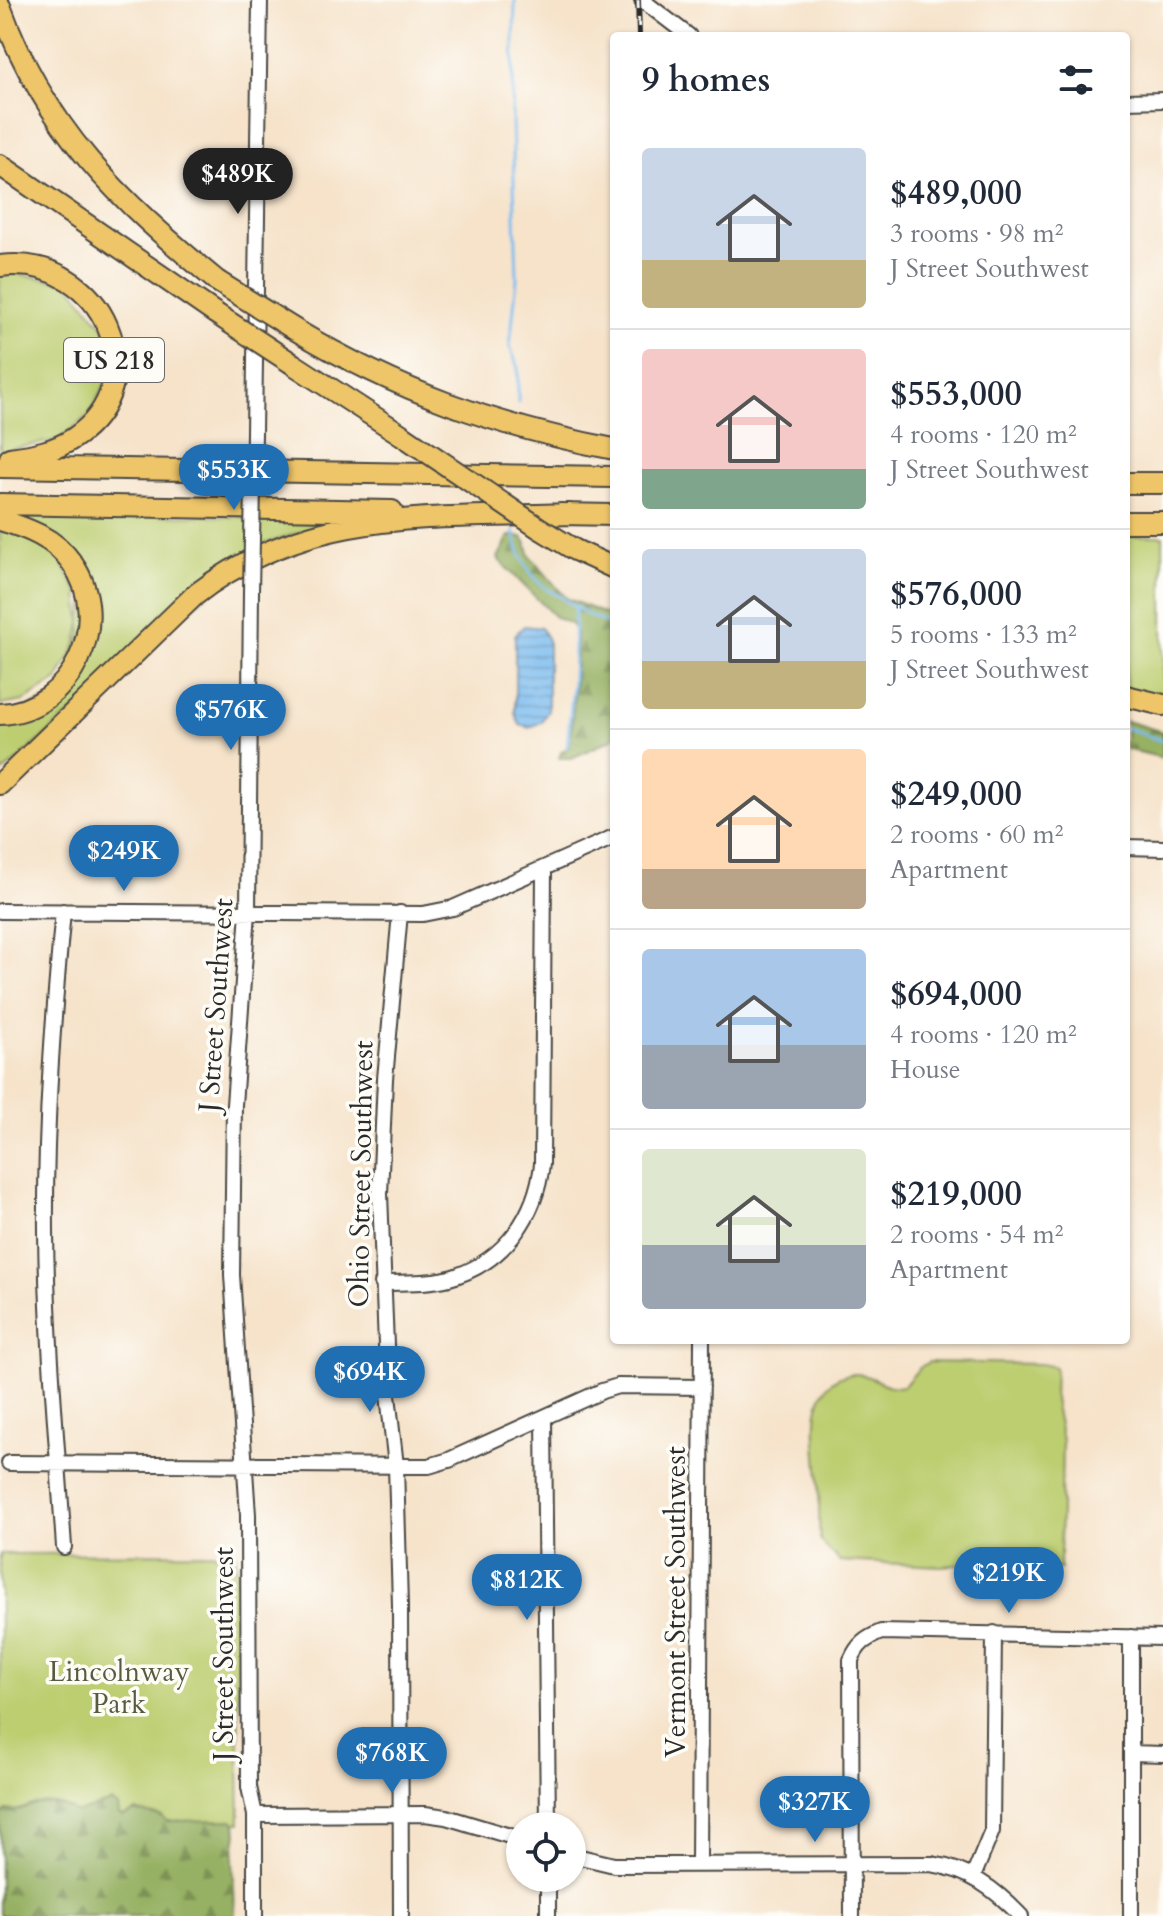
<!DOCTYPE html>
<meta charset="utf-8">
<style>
:root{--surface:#fff;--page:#f2f2f3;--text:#1f2937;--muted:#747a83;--line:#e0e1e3;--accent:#1f6fb2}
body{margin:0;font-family:Cardo,serif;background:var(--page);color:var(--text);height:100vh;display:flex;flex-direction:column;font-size:30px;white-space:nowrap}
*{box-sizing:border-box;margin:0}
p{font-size:26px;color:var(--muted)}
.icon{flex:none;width:44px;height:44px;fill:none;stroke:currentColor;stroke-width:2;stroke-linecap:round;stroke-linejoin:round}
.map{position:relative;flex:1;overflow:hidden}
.sheet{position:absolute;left:610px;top:32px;width:520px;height:1312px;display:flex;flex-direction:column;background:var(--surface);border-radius:8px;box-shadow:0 2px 6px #0004}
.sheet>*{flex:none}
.controls{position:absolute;left:506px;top:1812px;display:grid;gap:16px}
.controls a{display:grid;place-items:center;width:80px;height:80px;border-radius:50%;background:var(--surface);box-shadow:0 2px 6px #0004;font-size:40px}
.price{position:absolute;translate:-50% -68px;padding:0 18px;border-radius:28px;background:var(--accent);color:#fff;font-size:26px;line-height:52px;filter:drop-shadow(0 2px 4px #0008)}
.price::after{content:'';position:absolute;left:50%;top:48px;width:24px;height:18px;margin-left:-12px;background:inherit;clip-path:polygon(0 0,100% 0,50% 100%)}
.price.selected{background:#222;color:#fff}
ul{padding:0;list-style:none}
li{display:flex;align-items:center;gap:24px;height:200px;padding:0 32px}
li+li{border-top:2px solid var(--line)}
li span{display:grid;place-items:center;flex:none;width:224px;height:160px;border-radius:8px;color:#555}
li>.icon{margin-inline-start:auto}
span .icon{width:96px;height:96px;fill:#fffc;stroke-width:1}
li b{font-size:34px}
h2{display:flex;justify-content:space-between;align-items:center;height:96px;padding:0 32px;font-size:34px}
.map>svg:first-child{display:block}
.green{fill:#bdce71;stroke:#747c4e;stroke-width:2}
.forest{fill:url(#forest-firs);stroke:#606e47;stroke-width:2}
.water{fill:url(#water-rules);stroke:#52738d;stroke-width:2}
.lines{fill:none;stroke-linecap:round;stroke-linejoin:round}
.stream{stroke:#7abbef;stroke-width:3}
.minor-casing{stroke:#494743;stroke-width:18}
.highway-casing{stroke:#494743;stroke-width:24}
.minor{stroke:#fff;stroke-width:14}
.highway{stroke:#eec569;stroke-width:20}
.rail-casing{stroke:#2b2b2b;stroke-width:6}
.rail{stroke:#fdfcf7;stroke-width:3;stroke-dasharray:9;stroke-linecap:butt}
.minor-bridge-casing{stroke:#494743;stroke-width:18;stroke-linecap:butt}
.highway-bridge-casing{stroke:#494743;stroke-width:24;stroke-linecap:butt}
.minor-bridge{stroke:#fff;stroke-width:14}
.highway-bridge{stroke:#eec569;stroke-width:20}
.labels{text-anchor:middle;stroke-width:7;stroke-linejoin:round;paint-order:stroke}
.shield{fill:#fdfcf7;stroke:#6a6a68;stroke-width:2}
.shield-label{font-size:26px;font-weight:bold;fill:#2b2b2b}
.street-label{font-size:28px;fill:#2b2b2b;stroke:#fdfcf7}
.park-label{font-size:28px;fill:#575c40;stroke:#fdfcf7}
</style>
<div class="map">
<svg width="1163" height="1916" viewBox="0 0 1163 1916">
<defs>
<pattern id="forest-firs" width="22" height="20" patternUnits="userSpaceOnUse" patternTransform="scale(2)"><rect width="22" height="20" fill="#96b163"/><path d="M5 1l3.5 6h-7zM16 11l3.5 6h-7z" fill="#7b9052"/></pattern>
<pattern id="water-rules" width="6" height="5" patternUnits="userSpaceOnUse" patternTransform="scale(2)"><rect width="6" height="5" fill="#7abbef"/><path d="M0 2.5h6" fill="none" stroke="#6498c2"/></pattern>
</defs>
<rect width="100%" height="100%" fill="#fdfcf7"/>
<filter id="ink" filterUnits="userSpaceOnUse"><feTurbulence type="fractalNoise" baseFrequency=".0125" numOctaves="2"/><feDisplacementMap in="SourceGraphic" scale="16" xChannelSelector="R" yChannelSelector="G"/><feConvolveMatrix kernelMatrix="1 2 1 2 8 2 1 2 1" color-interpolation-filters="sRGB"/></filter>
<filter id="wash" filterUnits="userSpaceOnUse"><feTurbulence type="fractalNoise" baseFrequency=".006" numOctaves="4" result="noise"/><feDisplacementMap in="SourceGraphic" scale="32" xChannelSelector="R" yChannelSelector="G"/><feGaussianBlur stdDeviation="1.8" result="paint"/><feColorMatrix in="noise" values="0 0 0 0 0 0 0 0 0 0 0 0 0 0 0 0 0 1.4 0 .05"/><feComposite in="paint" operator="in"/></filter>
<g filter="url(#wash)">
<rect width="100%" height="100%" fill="#f6e3ca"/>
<!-- green -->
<path class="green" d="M 0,271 L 68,283 L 104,328 L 108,378 L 89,415 L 58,440 L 0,451 Z
M 14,512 L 329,519 L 329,523 L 265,544 L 0,775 L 0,719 L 67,691 L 89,582 L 13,517 Z
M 0,528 L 19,532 L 59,558 L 78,592 L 82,635 L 57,680 L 24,701 L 0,705 Z
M 1126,536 L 1163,536 L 1163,698 L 1126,689 Z
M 929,1362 L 1041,1364 L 1055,1367 L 1054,1399 L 1062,1441 L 1060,1569 L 1011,1569 L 971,1564 L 941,1566 L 839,1561 C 833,1552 826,1549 820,1540 C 818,1520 820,1499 819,1479 C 817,1447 804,1386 846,1375 C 870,1369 882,1391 904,1386 L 920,1367 Z
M 236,1553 L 240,1823 L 0,1820 L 0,1554 Z"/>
<!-- forest -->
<path class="forest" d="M 509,536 L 522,537 L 526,542 L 530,556 L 566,598 L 614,618 L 614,738 L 572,758 L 559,758 L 561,752 L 570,746 L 575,684 L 576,632 L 571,624 L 555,617 L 500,561 L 498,558 Z
M 1126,721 L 1163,732 L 1163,758 L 1126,749 Z
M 111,1802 L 118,1806 L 119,1815 L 124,1816 L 136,1811 L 162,1817 L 167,1821 L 233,1820 L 236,1823 L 237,1834 L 233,1857 L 235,1916 L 0,1916 L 0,1816 L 8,1810 C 19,1812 22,1808 33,1805 C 48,1801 64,1805 77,1813 Z"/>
<!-- water -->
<path class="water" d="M 524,626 L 541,628 L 548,640 L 548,711 L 541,722 L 529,728 L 520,725 L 515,713 L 515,635 Z"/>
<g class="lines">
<!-- stream -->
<path class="stream" d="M 515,0 L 512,118 L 517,278 L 510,346 L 518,368 L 518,403
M 514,531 C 518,555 528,575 548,590 C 553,593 559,595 564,599 C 580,610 594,620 614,625
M 1126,728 L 1163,741
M 567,747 L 573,685 L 575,609"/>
</g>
</g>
<g filter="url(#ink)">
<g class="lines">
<defs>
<path id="minor" d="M 642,0 L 689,36
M 1126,101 L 1163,100
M 254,433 L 260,0
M 251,592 L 248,912 L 234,1105 L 232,1275 L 248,1515 L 249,1787 L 255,1815 L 255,1916
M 1126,847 L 1163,848
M 0,911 L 423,914 L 453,908 L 614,837
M 63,911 C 53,1018 45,1125 46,1232 C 47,1337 57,1442 64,1547
M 400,913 L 385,1079 L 380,1194 L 388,1395 L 396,1466 L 400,1605 L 401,1916
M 382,1283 C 406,1282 433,1284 456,1276 C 506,1259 536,1215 542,1164 L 544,868
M 544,1418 L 548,1826
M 9,1463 L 429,1466 L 449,1460 L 602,1391 L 618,1386 L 702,1387
M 1131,1637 L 1131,1916
M 1131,1753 L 1163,1754
M 255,1815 L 425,1814 L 446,1817 L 520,1839
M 572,1855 L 614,1865 L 931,1864 C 968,1869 995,1889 1021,1916
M 699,1864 L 702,1340
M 973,1877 L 992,1831 L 994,1633
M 548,1878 L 548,1916
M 852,1916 L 851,1660 C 858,1644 865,1639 881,1632 L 1163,1638"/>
<path id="highway" d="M 0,6 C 45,130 118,199 217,281
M 0,165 L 215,313
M 0,266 C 105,253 157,383 74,438 C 55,451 33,455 10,458
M 294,329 C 396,390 497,427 614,449
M 293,364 L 402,435
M 0,467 L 614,477
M 1126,483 L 1163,483
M 0,504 L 392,511
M 560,514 L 614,515
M 0,520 C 27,528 55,538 72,563 C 114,621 72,711 0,714
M 1126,522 L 1163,522
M 575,550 L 614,568
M 1126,696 L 1163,705
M 0,784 L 195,595 C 310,506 434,519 570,514"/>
</defs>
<!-- minor casing -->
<use href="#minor" class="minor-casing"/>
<!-- highway casing -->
<use href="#highway" class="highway-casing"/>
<!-- minor -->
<use href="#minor" class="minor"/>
<!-- highway -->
<use href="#highway" class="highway"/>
<defs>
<path id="rail" d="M 638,0 L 639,36"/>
</defs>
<!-- rail casing -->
<use href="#rail" class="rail-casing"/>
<!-- rail -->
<use href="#rail" class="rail"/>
<defs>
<path id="minor-bridge" d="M 251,592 L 254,433"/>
<path id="highway-bridge" d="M 217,281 L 294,329
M 215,313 L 293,364
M 402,435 L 539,528 L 575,550"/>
</defs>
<!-- minor-bridge casing -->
<use href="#minor-bridge" class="minor-bridge-casing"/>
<!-- highway-bridge casing -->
<use href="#highway-bridge" class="highway-bridge-casing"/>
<!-- minor-bridge -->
<use href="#minor-bridge" class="minor-bridge"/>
<!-- highway-bridge -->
<use href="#highway-bridge" class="highway-bridge"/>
</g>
</g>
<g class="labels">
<!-- shield labels -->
<rect class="shield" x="64" y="338" width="100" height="44" rx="6"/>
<g class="shield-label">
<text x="114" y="369">US 218</text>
</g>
<!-- street labels -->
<g class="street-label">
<text transform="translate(215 1005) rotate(-86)" y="10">J Street Southwest</text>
<text transform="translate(360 1174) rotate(-89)" y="10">Ohio Street Southwest</text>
<text transform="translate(675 1602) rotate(-90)" y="10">Vermont Street Southwest</text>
<text transform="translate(223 1654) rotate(-90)" y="10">J Street Southwest</text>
</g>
<!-- park labels -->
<g class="park-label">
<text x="119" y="1681">Lincolnway<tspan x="119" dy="32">Park</tspan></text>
</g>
</g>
</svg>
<div class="controls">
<a><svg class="icon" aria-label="locate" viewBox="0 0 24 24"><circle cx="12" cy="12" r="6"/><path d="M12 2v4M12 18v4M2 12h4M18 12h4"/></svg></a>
</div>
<b class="price selected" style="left:238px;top:216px">$489K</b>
<b class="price" style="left:234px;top:512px">$553K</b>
<b class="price" style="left:231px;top:752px">$576K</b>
<b class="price" style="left:124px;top:893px">$249K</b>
<b class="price" style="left:370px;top:1414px">$694K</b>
<b class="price" style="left:1009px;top:1615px">$219K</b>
<b class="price" style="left:527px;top:1622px">$812K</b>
<b class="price" style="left:392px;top:1795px">$768K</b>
<b class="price" style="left:815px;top:1844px">$327K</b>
<section class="sheet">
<h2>9 homes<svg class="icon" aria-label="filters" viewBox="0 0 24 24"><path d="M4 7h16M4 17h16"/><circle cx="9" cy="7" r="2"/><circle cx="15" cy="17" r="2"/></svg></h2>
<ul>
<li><span style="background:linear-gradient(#c9d6e8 70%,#c2b280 0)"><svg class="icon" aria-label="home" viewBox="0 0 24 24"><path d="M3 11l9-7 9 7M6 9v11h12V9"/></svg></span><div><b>$489,000</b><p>3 rooms · 98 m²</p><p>J Street Southwest</p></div></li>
<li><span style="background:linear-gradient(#f6c9c9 75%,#7fa58c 0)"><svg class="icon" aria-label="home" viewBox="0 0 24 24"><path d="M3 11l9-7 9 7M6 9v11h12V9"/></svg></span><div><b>$553,000</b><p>4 rooms · 120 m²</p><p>J Street Southwest</p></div></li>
<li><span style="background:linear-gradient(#c9d6e8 70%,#c2b280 0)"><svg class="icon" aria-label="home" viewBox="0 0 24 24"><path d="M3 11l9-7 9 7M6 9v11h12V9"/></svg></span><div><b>$576,000</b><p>5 rooms · 133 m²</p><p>J Street Southwest</p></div></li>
<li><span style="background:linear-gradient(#ffd9b3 75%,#b9a48a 0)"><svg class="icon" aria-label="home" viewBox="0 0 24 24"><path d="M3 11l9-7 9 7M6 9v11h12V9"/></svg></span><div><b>$249,000</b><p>2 rooms · 60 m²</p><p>Apartment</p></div></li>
<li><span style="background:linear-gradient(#a9c7e8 60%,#9aa5b1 0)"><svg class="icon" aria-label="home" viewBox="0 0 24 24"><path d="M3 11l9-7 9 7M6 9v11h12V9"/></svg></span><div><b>$694,000</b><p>4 rooms · 120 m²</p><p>House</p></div></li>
<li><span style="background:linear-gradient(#dfe7d0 60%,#9aa5b1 0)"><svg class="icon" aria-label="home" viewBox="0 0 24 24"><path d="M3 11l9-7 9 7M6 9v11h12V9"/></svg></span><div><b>$219,000</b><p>2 rooms · 54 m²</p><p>Apartment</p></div></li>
</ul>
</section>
</div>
